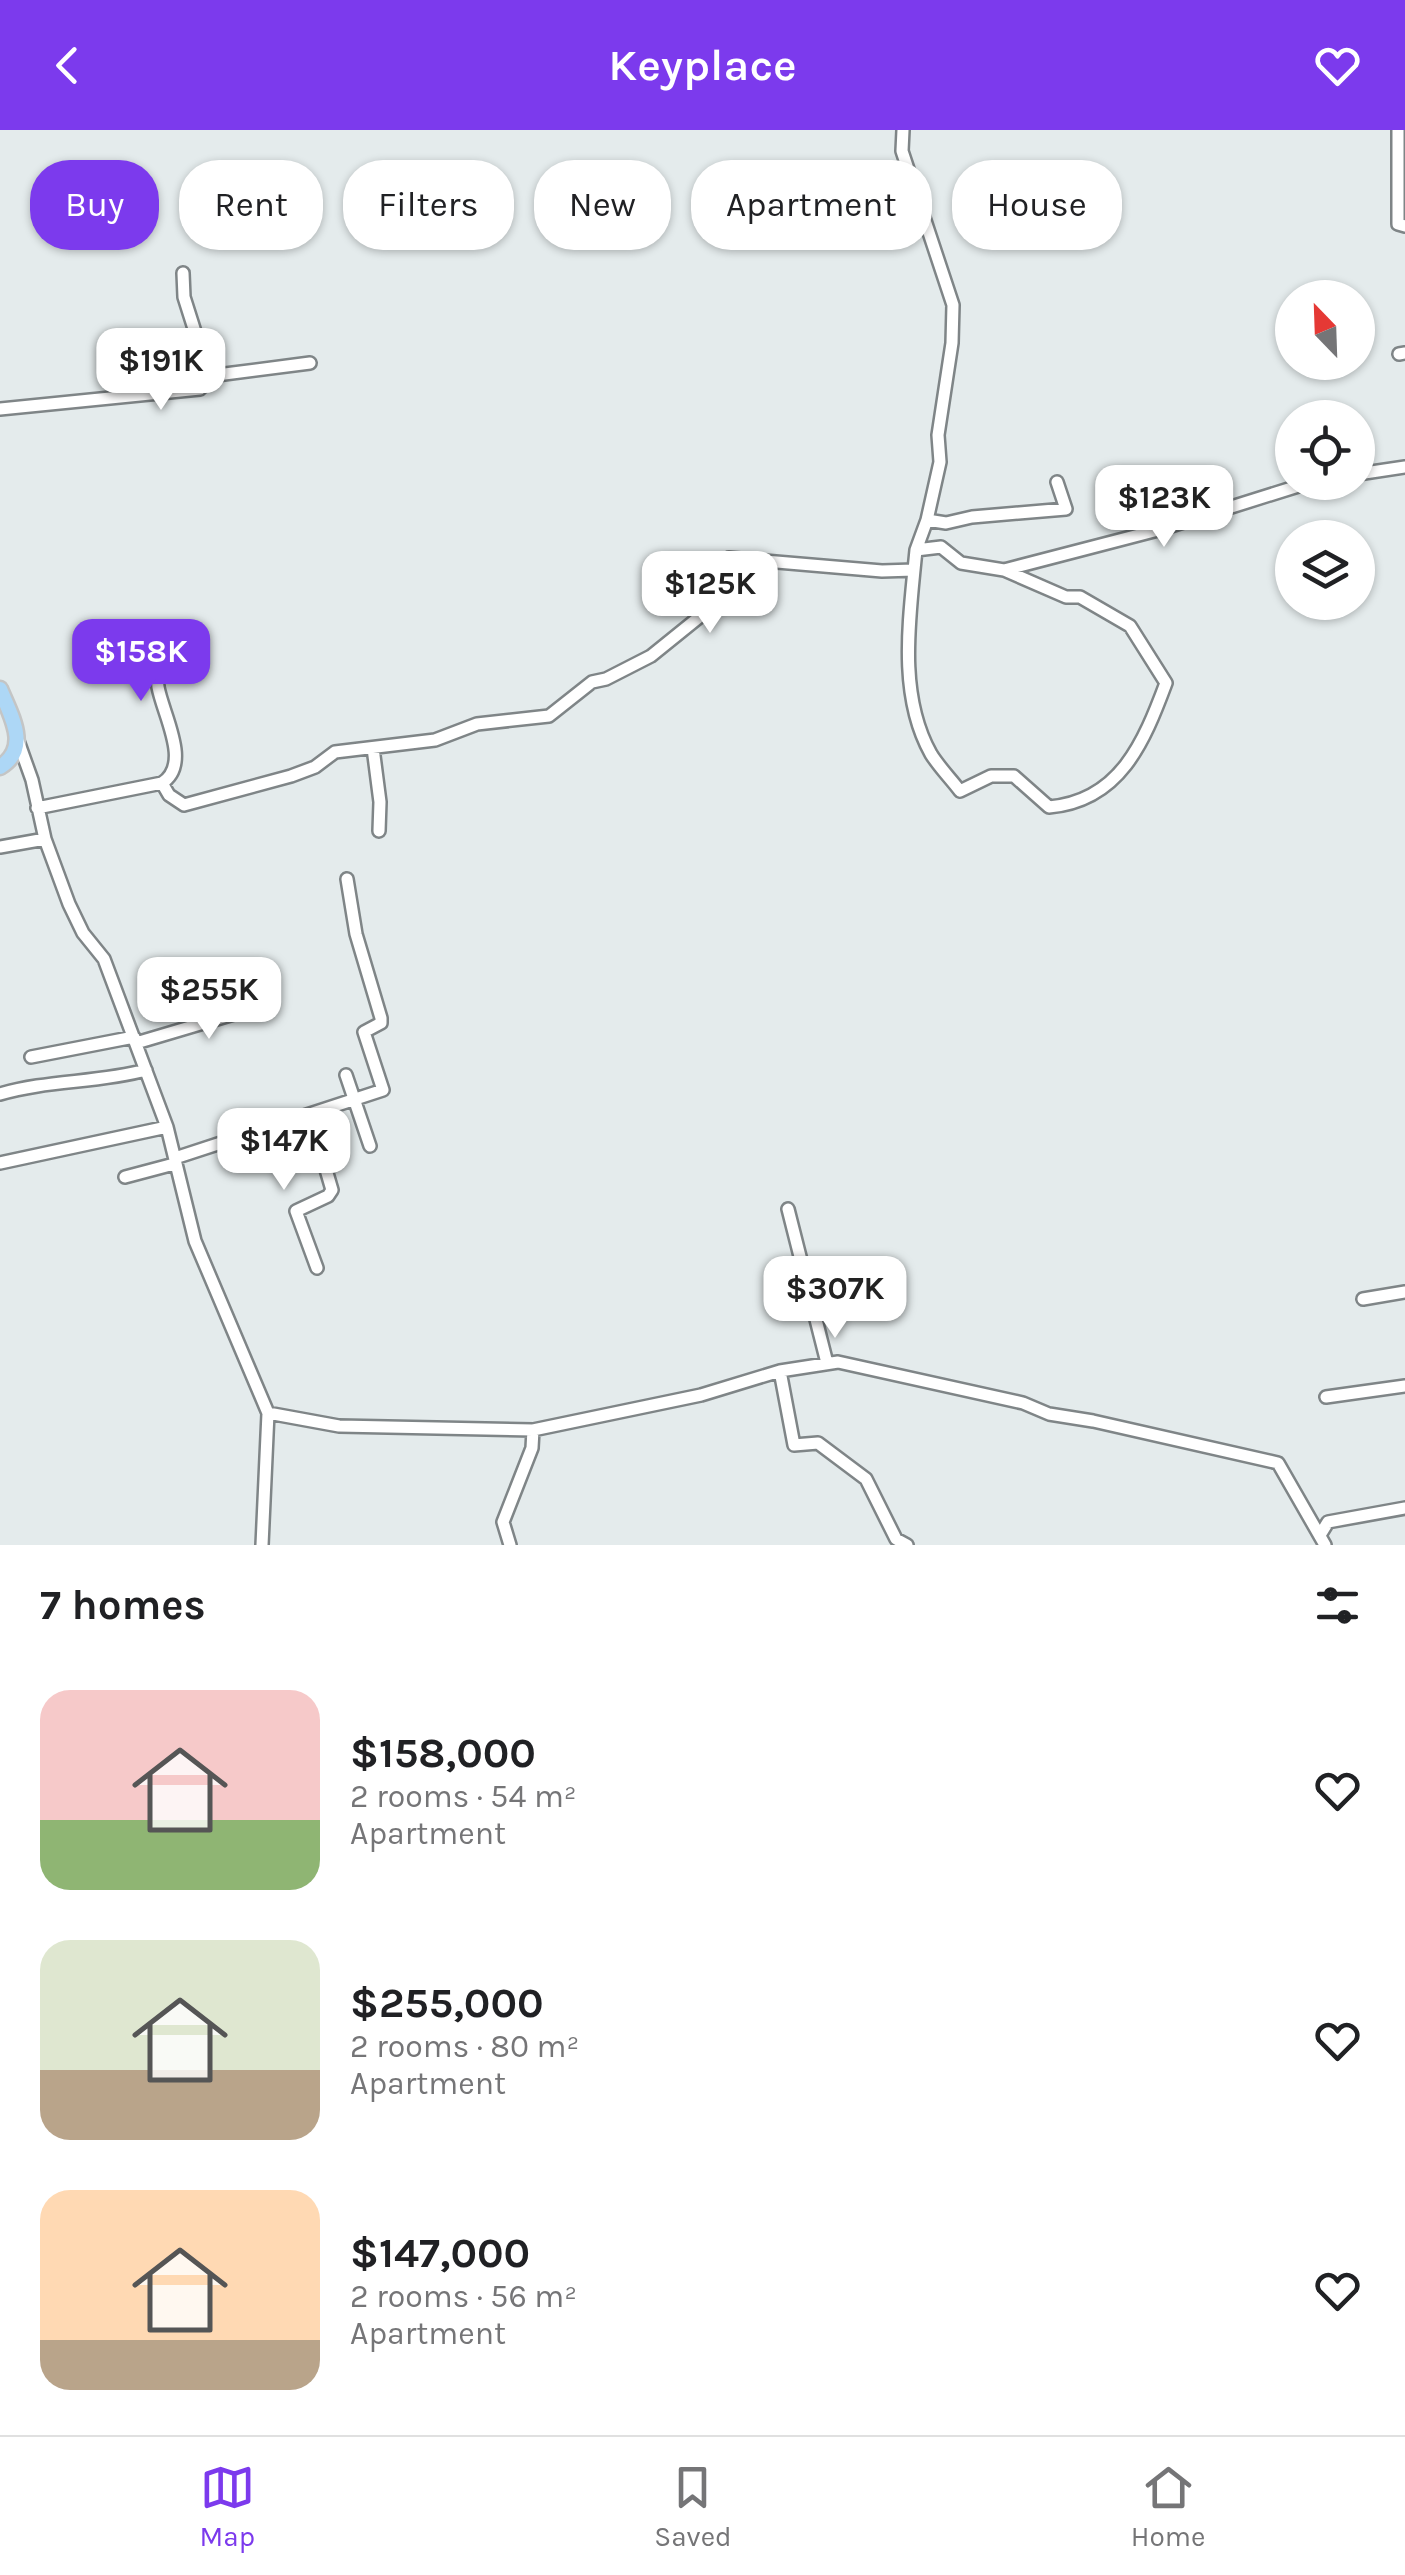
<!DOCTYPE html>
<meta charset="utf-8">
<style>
:root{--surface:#fff;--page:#f6f6f6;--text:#202124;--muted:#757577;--line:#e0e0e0;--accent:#7c3aed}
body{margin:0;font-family:Karla,sans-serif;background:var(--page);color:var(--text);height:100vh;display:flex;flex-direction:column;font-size:38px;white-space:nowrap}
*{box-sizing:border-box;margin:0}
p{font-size:32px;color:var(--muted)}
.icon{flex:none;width:55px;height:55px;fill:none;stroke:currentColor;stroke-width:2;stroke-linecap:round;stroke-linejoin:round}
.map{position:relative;height:1415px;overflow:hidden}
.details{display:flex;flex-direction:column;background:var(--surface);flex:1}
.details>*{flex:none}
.banner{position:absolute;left:30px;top:30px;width:1345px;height:90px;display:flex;gap:20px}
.needle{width:65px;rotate:337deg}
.controls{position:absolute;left:1275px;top:150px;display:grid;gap:20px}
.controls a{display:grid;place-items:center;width:100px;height:100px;border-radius:50%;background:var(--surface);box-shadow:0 2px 8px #0004;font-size:50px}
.price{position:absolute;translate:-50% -85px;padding:0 22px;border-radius:20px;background:#fff;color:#222;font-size:32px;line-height:65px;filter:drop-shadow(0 2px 5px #0008)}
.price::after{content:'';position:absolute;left:50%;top:60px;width:30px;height:22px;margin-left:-15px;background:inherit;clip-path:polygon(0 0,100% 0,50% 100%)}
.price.current{background:var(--accent);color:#fff}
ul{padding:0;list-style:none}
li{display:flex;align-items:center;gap:30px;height:250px;padding:0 40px}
li span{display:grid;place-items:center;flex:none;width:280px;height:200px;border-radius:30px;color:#555}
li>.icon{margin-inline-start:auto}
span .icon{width:120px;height:120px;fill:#fffc;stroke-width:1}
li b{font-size:42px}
h2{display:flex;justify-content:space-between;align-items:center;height:120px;padding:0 40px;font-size:42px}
.pill{padding:0 35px;border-radius:40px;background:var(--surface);box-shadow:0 2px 8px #0004;font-size:35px;line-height:90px}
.pill.current{background:var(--accent);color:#fff}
header{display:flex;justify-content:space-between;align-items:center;height:130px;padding:0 40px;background:var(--accent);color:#fff;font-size:45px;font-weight:600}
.menu{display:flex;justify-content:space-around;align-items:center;height:140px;border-top:2px solid var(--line);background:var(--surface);font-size:28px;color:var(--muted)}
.menu a{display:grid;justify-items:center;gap:5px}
.menu .current{color:var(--accent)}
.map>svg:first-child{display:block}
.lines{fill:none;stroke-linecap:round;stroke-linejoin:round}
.minor-casing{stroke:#7f8587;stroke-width:16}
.major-casing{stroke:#c4c5c5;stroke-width:19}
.minor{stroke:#fff;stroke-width:11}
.major{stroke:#add7f6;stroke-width:14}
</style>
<header><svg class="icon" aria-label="back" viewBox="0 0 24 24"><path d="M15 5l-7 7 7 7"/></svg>Keyplace<svg class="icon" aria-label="heart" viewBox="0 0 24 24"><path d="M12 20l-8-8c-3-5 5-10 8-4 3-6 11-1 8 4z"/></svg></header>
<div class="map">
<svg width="1405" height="1415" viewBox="0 0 1405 1415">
<rect width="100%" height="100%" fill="#e4ebec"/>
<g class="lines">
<defs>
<path id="minor" d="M 1398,0 L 1398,94 L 1405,96
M 183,143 L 184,167 L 209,246
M 1399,224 L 1405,223
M 0,279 L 200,259 L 209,246 L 310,233
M 1358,344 L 1405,337
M 927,390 L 946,393 L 972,387 L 1066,379 L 1057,352
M 914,440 C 908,500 900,569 931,624 C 939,637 951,649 960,661 L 991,646 L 1014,646 L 1049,677 C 1120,671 1144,612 1166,553 L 1130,496 L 1080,467 L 1066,467 L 1004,440 L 961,433 L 941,417 L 916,420
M 1004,440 L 1158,400 L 1311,352
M 157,508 C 157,524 156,541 158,557 C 163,585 192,634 162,653
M 17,608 L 32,650 L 45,709 L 69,774 L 83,803 L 104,829 L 167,997 L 195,1111 L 268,1283 L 262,1415
M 373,618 L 380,672 L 379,701
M 37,678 L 162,653 L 169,665 L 184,675 L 291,646 L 315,637 L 335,622 L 435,610 L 477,594 L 549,586 L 592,552 L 606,549 L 651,526 L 703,484 L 729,428 L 882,441 L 914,440 L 916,420 L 927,390 L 940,332 L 938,305 L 952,213 L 953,175 L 902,21 L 903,0
M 0,717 L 45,709
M 136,913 L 271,873
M 31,927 L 134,907
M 346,945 L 370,1016
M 0,964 C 47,950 98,953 146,940
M 310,985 L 332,1060 L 328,1066 L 296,1081 L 317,1138
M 175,1028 L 383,960 L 364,902 L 381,893 L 381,888 L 356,804 L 347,749
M 0,1033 L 167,997
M 125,1047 L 174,1034
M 788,1079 L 827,1233
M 1363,1169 L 1405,1162
M 780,1241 L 794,1315 L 818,1313 L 866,1349 L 896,1409 L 907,1415
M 1326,1267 L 1405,1256
M 268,1283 L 339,1296 L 533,1300 L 701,1265 L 780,1241 L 838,1232 L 1023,1273 L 1049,1284 L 1093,1291 L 1278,1333 L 1325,1415
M 1320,1405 L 1328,1392 L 1405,1378
M 510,1415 L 503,1392 L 532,1318 L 533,1300"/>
<path id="major" d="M 0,559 C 11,586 31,618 0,637"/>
</defs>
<!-- minor casing -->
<use href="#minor" class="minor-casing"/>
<!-- major casing -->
<use href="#major" class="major-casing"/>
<!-- minor -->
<use href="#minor" class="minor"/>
<!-- major -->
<use href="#major" class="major"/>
</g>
</svg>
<div class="controls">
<a><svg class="needle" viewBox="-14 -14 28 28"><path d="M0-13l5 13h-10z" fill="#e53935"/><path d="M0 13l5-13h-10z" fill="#757577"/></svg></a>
<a><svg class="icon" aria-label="locate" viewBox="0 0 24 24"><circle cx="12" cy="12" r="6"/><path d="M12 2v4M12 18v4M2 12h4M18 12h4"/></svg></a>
<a><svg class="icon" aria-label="layers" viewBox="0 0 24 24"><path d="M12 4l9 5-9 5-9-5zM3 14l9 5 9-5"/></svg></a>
</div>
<b class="price" style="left:161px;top:283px">$191K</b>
<b class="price" style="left:1164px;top:420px">$123K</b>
<b class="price" style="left:710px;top:506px">$125K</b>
<b class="price current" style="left:141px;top:574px">$158K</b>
<b class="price" style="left:209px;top:912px">$255K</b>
<b class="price" style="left:284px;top:1063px">$147K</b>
<b class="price" style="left:835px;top:1211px">$307K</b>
<div class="banner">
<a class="pill current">Buy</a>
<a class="pill">Rent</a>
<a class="pill">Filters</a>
<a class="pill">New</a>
<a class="pill">Apartment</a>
<a class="pill">House</a>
</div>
</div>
<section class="details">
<h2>7 homes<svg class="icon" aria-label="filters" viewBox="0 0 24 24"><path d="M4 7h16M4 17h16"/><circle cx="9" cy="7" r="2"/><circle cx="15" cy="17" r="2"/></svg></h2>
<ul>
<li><span style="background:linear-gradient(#f6c9c9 65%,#8fb573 0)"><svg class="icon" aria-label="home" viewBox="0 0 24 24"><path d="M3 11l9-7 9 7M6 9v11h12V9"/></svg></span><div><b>$158,000</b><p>2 rooms · 54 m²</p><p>Apartment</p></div><svg class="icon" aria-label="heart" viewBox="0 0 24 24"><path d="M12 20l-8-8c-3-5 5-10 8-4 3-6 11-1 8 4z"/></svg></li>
<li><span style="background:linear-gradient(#dfe7d0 65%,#b9a48a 0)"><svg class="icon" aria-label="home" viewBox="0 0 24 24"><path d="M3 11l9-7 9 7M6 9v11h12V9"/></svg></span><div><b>$255,000</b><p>2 rooms · 80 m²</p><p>Apartment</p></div><svg class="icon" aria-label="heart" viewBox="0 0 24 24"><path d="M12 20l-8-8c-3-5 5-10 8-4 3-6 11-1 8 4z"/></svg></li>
<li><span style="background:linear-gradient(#ffd9b3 75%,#b9a48a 0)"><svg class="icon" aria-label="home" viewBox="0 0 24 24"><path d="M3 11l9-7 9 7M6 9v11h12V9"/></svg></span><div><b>$147,000</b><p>2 rooms · 56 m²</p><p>Apartment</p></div><svg class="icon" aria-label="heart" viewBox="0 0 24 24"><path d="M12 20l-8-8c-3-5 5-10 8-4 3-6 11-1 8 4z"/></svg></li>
</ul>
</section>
<nav class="menu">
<a class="current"><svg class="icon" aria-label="map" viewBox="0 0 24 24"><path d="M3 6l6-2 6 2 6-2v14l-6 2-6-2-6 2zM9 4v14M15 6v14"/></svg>Map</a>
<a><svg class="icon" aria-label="saved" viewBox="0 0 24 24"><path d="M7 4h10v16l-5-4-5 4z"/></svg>Saved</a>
<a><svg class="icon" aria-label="home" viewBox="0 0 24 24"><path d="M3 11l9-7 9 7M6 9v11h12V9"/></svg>Home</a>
</nav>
